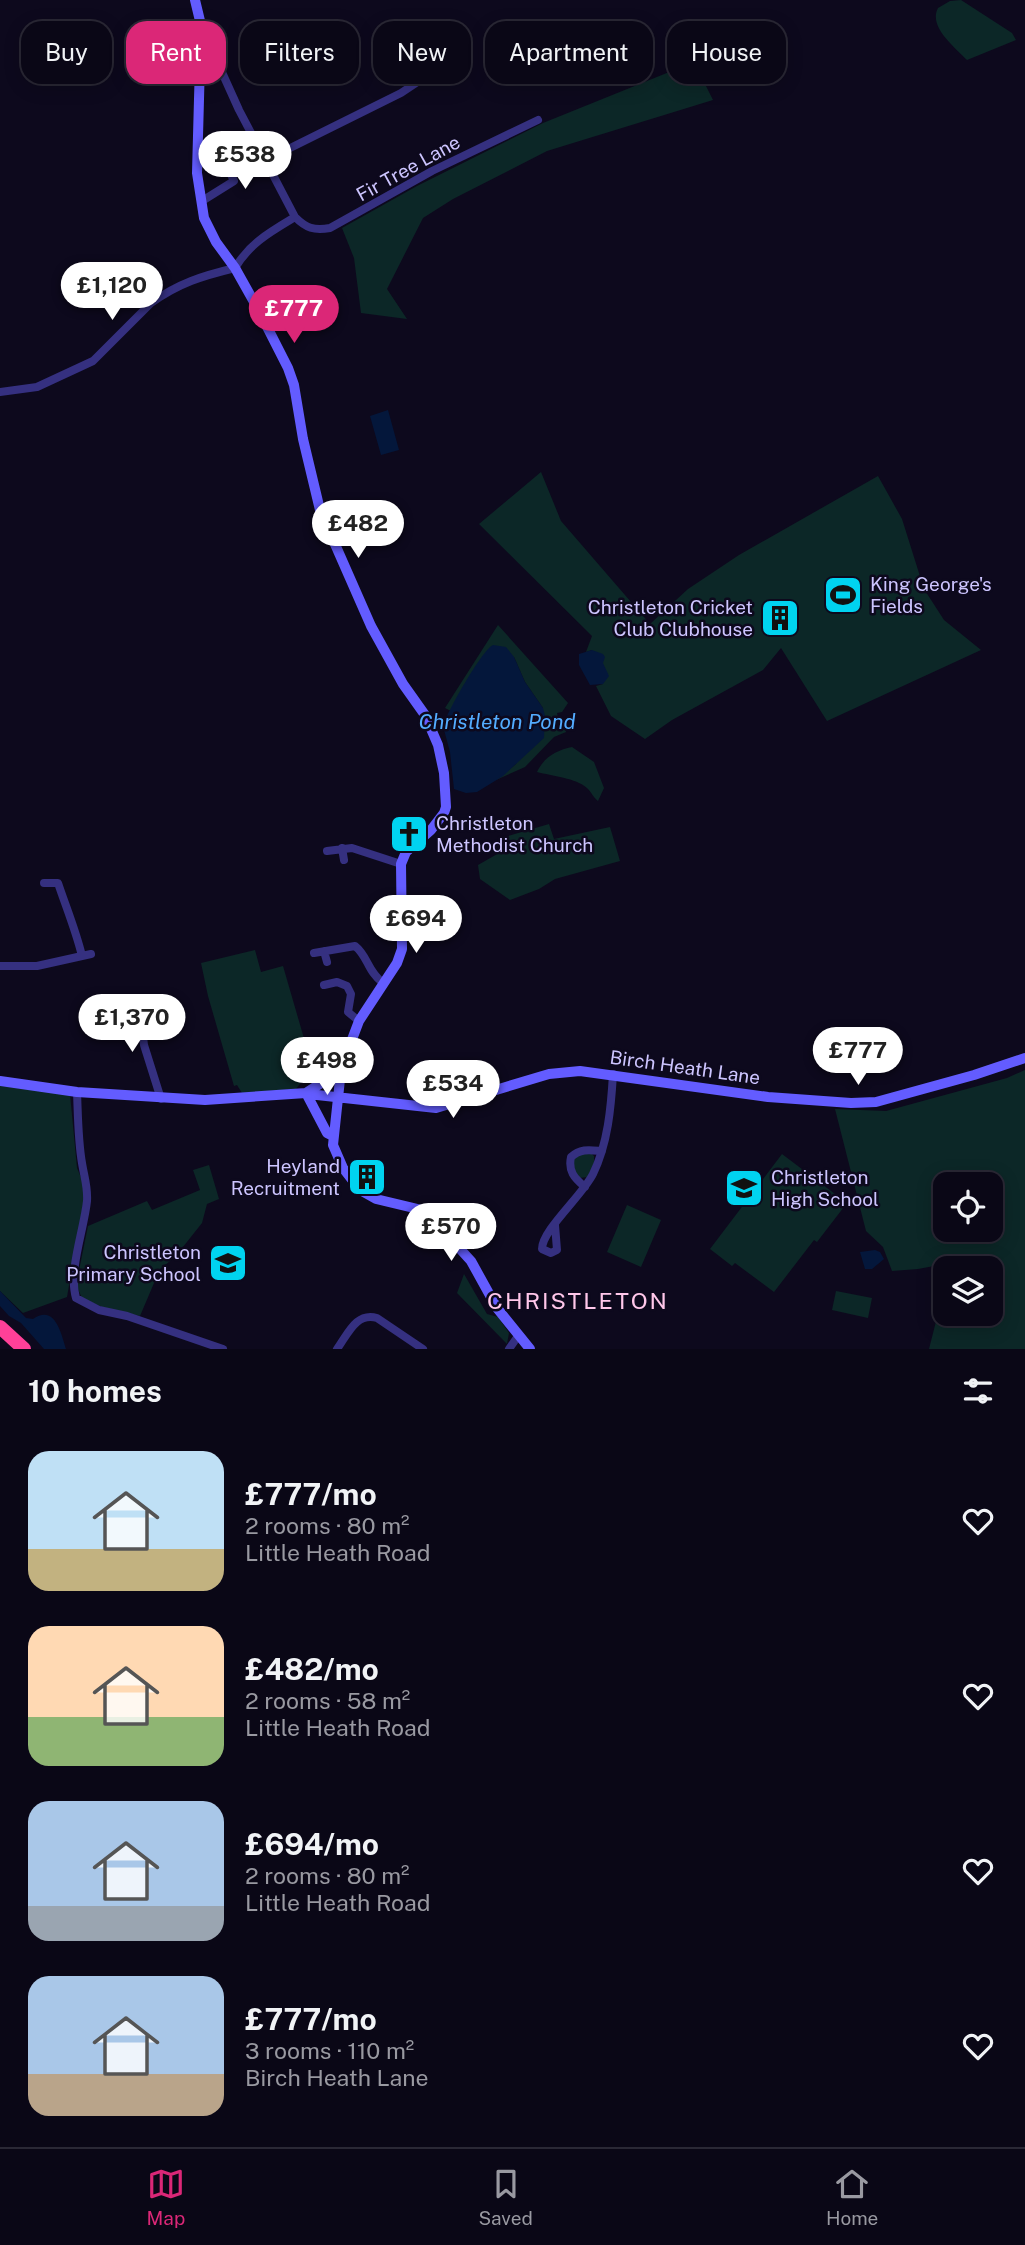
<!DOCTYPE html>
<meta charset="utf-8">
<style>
:root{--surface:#0a0716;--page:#13101f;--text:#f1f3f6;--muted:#9999a1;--line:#2a2835;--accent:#db2777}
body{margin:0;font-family:"Public Sans",sans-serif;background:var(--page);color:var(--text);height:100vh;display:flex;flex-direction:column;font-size:26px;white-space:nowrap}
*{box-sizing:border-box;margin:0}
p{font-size:23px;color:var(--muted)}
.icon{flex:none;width:38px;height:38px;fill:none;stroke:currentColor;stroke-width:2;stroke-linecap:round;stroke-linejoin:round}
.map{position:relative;height:1349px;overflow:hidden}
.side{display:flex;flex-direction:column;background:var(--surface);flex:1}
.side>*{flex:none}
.top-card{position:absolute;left:21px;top:21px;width:984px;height:63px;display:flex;gap:14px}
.fabs{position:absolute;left:933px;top:1172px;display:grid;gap:14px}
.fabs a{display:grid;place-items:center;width:70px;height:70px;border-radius:14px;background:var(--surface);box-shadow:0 4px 18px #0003,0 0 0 2px var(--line);font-size:35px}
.price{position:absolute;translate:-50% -60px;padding:0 16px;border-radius:24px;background:#fff;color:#222;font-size:23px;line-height:46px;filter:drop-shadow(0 2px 4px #0008)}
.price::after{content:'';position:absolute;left:50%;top:42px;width:21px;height:16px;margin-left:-10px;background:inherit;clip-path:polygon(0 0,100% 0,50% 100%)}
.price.on{background:var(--accent);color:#fff}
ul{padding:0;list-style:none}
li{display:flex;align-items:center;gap:21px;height:175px;padding:0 28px}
li span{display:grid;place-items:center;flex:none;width:196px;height:140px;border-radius:21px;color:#555}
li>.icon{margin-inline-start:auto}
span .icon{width:84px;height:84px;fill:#fffc;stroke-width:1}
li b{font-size:30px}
h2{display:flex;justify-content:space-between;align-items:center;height:84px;padding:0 28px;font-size:30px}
.tag{padding:0 24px;border-radius:21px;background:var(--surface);box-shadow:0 4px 18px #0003,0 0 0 2px var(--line);font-size:24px;line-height:63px}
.tag.on{background:var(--accent);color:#fff}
.dock{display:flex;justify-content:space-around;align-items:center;height:98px;border-top:2px solid var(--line);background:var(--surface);font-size:19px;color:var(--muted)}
.dock a{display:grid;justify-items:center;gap:4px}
.dock .on{color:var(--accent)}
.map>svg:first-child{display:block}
.green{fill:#0c2727;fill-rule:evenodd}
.water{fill:#04173b}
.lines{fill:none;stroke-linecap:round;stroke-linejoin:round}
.street{stroke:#353080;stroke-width:8}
.secondary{stroke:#635cff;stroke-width:10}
.highway{stroke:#ff4098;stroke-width:14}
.labels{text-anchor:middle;stroke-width:5;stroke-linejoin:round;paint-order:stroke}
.street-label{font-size:19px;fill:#cdc5ff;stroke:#0d091d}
.poi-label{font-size:19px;fill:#cdc5ff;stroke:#0d091d;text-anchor:start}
.water-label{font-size:21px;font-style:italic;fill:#53acff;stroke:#0d091d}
.quarter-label{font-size:23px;letter-spacing:2px;fill:#ffc7ea;stroke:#0d091d}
</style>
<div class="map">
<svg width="1025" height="1349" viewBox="0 0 1025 1349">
<rect width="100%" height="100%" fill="#0d091d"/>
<!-- green -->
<path class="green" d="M 961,0 L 1012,33 L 1016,40 L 967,60 C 955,47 928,27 938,8 L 950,1 Z
M 694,62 L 713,100 L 547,151 L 453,199 L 423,218 L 387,289 L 407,319 L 361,313 L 354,258 L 342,228 L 417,186 L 543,123 Z
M 541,472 L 561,521 L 650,624 L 688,589 L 739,555 L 878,476 L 902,519 L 924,589 L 944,620 L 981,650 L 827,721 L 781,648 L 763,670 L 672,720 L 645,739 L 611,716 L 596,686 L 603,684 L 592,650 L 586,652 L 592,636 L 479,524 Z
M 498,625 L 568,703 L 562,712 L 557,713 C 558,722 565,724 566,732 L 554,737 L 525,767 L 496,780 L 516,764 L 543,708 L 525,682 L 514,657 L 480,661 L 451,711 L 445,708 Z
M 572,747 L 594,762 L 604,788 L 598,801 C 593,797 592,793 587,788 C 576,778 552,776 537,772 C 544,757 557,750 572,747 Z
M 549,824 L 554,839 L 610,827 L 620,861 L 555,879 L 539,889 L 510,900 L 480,879 L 478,865 L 499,853 L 498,839 Z
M 255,950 L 261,972 L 283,966 L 312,1066 L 318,1073 L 329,1072 L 310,1083 L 303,1080 L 296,1089 L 242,1093 L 237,1085 L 234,1086 L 208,996 L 201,963 Z
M 1025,1070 L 1025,1349 L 929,1349 L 945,1286 L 945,1314 L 990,1314 L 990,1269 L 949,1269 L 950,1263 L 918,1269 L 892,1271 L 883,1247 L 866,1231 L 835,1109 L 886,1111 L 1007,1078 ZM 945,1185 L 990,1185 L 990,1230 L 945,1230 Z
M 0,1086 L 70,1094 L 77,1168 L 83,1182 L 84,1200 L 67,1297 L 23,1313 L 0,1291 Z
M 591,1153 L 594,1156 L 594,1163 L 588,1177 L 579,1178 L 575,1173 L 573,1159 L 577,1154 Z
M 782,1154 L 847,1203 L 817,1242 L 814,1240 L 774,1292 L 735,1263 L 732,1266 L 710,1249 Z
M 209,1165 L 219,1199 L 207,1204 L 202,1223 L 175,1257 L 160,1269 L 140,1316 L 102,1307 L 82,1298 L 76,1285 L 88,1226 L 147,1201 L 152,1210 L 200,1190 L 193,1170 Z
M 627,1205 L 661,1220 L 641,1267 L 607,1252 Z
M 464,1274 L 487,1314 L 498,1317 L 509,1333 L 507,1344 L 457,1293 Z
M 836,1291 L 872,1298 L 868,1318 L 832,1310 Z"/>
<!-- water -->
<path class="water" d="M 388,410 L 399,450 L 381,455 L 370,416 Z
M 493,645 L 506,647 L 514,657 L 525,682 L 543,708 L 545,716 L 544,738 L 503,776 L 477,792 L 466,793 L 454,789 L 450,752 L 443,726 C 447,712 482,650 493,645 Z
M 592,650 L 603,654 L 605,657 L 603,663 L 609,676 L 603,684 L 590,685 L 579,665 L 579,654 Z
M 875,1250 L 880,1252 L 884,1259 L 872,1269 L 865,1269 L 860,1252 Z
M 0,1291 L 26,1318 L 33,1319 C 55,1304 61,1333 66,1349 L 44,1349 L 21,1323 L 9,1316 L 0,1306 Z"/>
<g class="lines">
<!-- street -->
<path class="street" d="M 266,160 L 401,93 L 428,75 L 423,67
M 202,201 L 234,181 L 223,157
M 295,217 C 306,228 314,231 330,228 L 432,171 L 538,120
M 0,392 L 37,387 L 93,361 L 151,303 C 179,283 202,276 235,268 C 250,243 270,232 295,217 L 239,110 L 202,28
M 342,848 L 344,860
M 327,851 L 352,848 L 401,864
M 44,883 L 58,883 C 66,907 76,931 82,956
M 324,951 L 327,962
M 314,953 L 355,946 C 368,956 367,971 383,983
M 0,966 L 37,966 L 91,954
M 324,985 L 337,982 L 347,986 L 351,994 L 348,1012 L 359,1021
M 145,1016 L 141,1021 L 144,1045 L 161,1099
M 77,1092 C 78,1115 78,1140 82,1163 C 84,1176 88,1187 87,1201 C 84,1230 68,1271 76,1298 L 99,1310 L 127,1316 L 223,1349
M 585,1187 C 574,1178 568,1171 571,1157 C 581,1148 590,1150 602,1151
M 555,1225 L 557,1250 L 551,1253 L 542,1249 C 542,1230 582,1196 593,1174 C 608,1143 611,1108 613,1074
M 337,1349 C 348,1334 356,1312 377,1318 L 423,1349
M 509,1349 L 518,1336"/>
<!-- secondary -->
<path class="secondary" d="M 195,0 L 201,25 L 197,173 L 204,218 L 216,242 L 235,268 L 258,309 L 288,368 L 294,385 L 303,439 L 320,510 L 371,626 L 403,684 L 425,715 L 438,745 L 444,773 L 446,807 L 444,813 L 431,830 L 406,852 L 401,864 L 402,949 L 397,963 L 359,1021 L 348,1050 L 341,1070 L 333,1145 L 343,1168 L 360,1190 L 376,1199 L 422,1210 L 431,1217 L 471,1261 L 497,1308 L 530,1349
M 0,1081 L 77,1092 L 205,1100 L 306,1093 L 341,1070
M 306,1093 L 327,1133 L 333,1136
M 308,1094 L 436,1108 L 549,1074 L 580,1071 L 768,1097 L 851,1103 L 876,1102 L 974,1075 L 1025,1058"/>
<!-- highway -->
<path class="highway" d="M 0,1327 L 24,1349"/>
</g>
<!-- icons -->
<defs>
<symbol id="stadium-square" viewBox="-11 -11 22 22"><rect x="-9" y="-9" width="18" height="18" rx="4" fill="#00d3f0" stroke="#0d091d"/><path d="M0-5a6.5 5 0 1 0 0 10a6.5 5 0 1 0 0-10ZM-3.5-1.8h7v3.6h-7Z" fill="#111"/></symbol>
<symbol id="building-square" viewBox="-11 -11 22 22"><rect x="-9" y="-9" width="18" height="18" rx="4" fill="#00d3f0" stroke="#0d091d"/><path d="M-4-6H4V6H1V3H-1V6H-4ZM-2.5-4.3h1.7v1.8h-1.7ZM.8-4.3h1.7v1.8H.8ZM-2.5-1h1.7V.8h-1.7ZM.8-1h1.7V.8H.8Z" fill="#111"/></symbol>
<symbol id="church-square" viewBox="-11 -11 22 22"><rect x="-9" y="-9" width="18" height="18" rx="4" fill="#00d3f0" stroke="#0d091d"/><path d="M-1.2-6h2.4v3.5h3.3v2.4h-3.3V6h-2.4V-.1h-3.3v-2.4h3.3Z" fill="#111"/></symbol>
<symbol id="school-square" viewBox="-11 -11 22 22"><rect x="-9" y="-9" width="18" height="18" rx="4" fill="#00d3f0" stroke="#0d091d"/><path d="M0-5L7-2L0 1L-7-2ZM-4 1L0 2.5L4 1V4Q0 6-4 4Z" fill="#111"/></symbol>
</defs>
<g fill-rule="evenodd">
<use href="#stadium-square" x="821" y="573" width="44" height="44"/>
<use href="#building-square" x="758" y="596" width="44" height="44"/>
<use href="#church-square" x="387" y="812" width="44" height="44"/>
<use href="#building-square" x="345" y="1155" width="44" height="44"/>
<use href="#school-square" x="722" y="1166" width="44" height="44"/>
<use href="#school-square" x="206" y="1241" width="44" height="44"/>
</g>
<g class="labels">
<!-- street labels -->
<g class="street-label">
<text transform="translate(408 168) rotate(-29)" y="7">Fir Tree Lane</text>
<text transform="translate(685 1067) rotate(8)" y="7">Birch Heath Lane</text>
</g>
<!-- poi labels -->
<g class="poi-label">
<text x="870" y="591">King George's<tspan x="870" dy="22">Fields</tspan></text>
<text x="753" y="614" text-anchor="end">Christleton Cricket<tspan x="753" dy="22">Club Clubhouse</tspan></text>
<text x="436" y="830">Christleton<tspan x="436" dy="22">Methodist Church</tspan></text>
<text x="340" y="1173" text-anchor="end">Heyland<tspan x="340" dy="22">Recruitment</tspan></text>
<text x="771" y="1184">Christleton<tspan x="771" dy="22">High School</tspan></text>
<text x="201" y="1259" text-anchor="end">Christleton<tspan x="201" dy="22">Primary School</tspan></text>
</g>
<!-- water labels -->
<g class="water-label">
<text x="497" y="729">Christleton Pond</text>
</g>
<!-- quarter labels -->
<g class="quarter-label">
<text x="578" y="1309">CHRISTLETON</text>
</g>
</g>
</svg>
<div class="fabs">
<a><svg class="icon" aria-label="locate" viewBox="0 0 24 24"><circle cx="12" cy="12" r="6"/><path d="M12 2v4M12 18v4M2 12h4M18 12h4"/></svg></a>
<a><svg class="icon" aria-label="layers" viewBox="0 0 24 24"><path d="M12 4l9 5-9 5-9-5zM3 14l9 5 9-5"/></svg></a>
</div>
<b class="price" style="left:245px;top:191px">£538</b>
<b class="price" style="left:112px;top:322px">£1,120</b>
<b class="price on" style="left:294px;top:345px">£777</b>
<b class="price" style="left:358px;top:560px">£482</b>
<b class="price" style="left:416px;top:955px">£694</b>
<b class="price" style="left:132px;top:1054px">£1,370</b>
<b class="price" style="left:858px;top:1087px">£777</b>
<b class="price" style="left:327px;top:1097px">£498</b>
<b class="price" style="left:453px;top:1120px">£534</b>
<b class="price" style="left:451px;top:1263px">£570</b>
<div class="top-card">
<a class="tag">Buy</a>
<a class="tag on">Rent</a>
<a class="tag">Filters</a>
<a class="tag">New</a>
<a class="tag">Apartment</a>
<a class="tag">House</a>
</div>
</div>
<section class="side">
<h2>10 homes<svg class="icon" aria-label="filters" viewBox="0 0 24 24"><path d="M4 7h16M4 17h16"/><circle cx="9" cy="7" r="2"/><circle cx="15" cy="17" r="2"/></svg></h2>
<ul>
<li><span style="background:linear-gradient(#bfe0f5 70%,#c2b280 0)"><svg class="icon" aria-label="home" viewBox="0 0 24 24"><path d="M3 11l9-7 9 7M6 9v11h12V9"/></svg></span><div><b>£777/mo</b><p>2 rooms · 80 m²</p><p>Little Heath Road</p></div><svg class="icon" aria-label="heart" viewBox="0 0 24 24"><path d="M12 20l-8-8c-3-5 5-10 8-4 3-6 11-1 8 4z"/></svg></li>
<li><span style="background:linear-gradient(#ffd9b3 65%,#8fb573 0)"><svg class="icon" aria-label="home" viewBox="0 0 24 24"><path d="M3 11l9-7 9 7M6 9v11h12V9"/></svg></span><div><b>£482/mo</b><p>2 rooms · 58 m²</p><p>Little Heath Road</p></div><svg class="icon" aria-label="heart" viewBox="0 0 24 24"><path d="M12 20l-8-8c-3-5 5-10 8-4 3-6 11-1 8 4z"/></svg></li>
<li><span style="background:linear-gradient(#a9c7e8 75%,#9aa5b1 0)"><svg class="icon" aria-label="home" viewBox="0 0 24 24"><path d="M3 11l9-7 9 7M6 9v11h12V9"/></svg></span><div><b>£694/mo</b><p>2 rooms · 80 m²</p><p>Little Heath Road</p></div><svg class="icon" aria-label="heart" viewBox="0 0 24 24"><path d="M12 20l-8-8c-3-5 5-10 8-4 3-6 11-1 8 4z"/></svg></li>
<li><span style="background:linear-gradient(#a9c7e8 70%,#b9a48a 0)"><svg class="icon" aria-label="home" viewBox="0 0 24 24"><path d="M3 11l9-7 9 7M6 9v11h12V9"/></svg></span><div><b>£777/mo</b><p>3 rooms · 110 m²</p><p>Birch Heath Lane</p></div><svg class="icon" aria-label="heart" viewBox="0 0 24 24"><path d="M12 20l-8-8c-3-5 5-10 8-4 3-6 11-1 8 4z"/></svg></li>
</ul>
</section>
<nav class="dock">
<a class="on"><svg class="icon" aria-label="map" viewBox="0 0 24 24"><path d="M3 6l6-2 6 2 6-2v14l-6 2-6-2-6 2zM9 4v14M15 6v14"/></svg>Map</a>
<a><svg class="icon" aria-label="saved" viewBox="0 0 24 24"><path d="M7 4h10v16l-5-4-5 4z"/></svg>Saved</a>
<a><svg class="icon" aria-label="home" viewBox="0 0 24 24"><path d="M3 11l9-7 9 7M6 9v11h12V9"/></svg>Home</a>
</nav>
